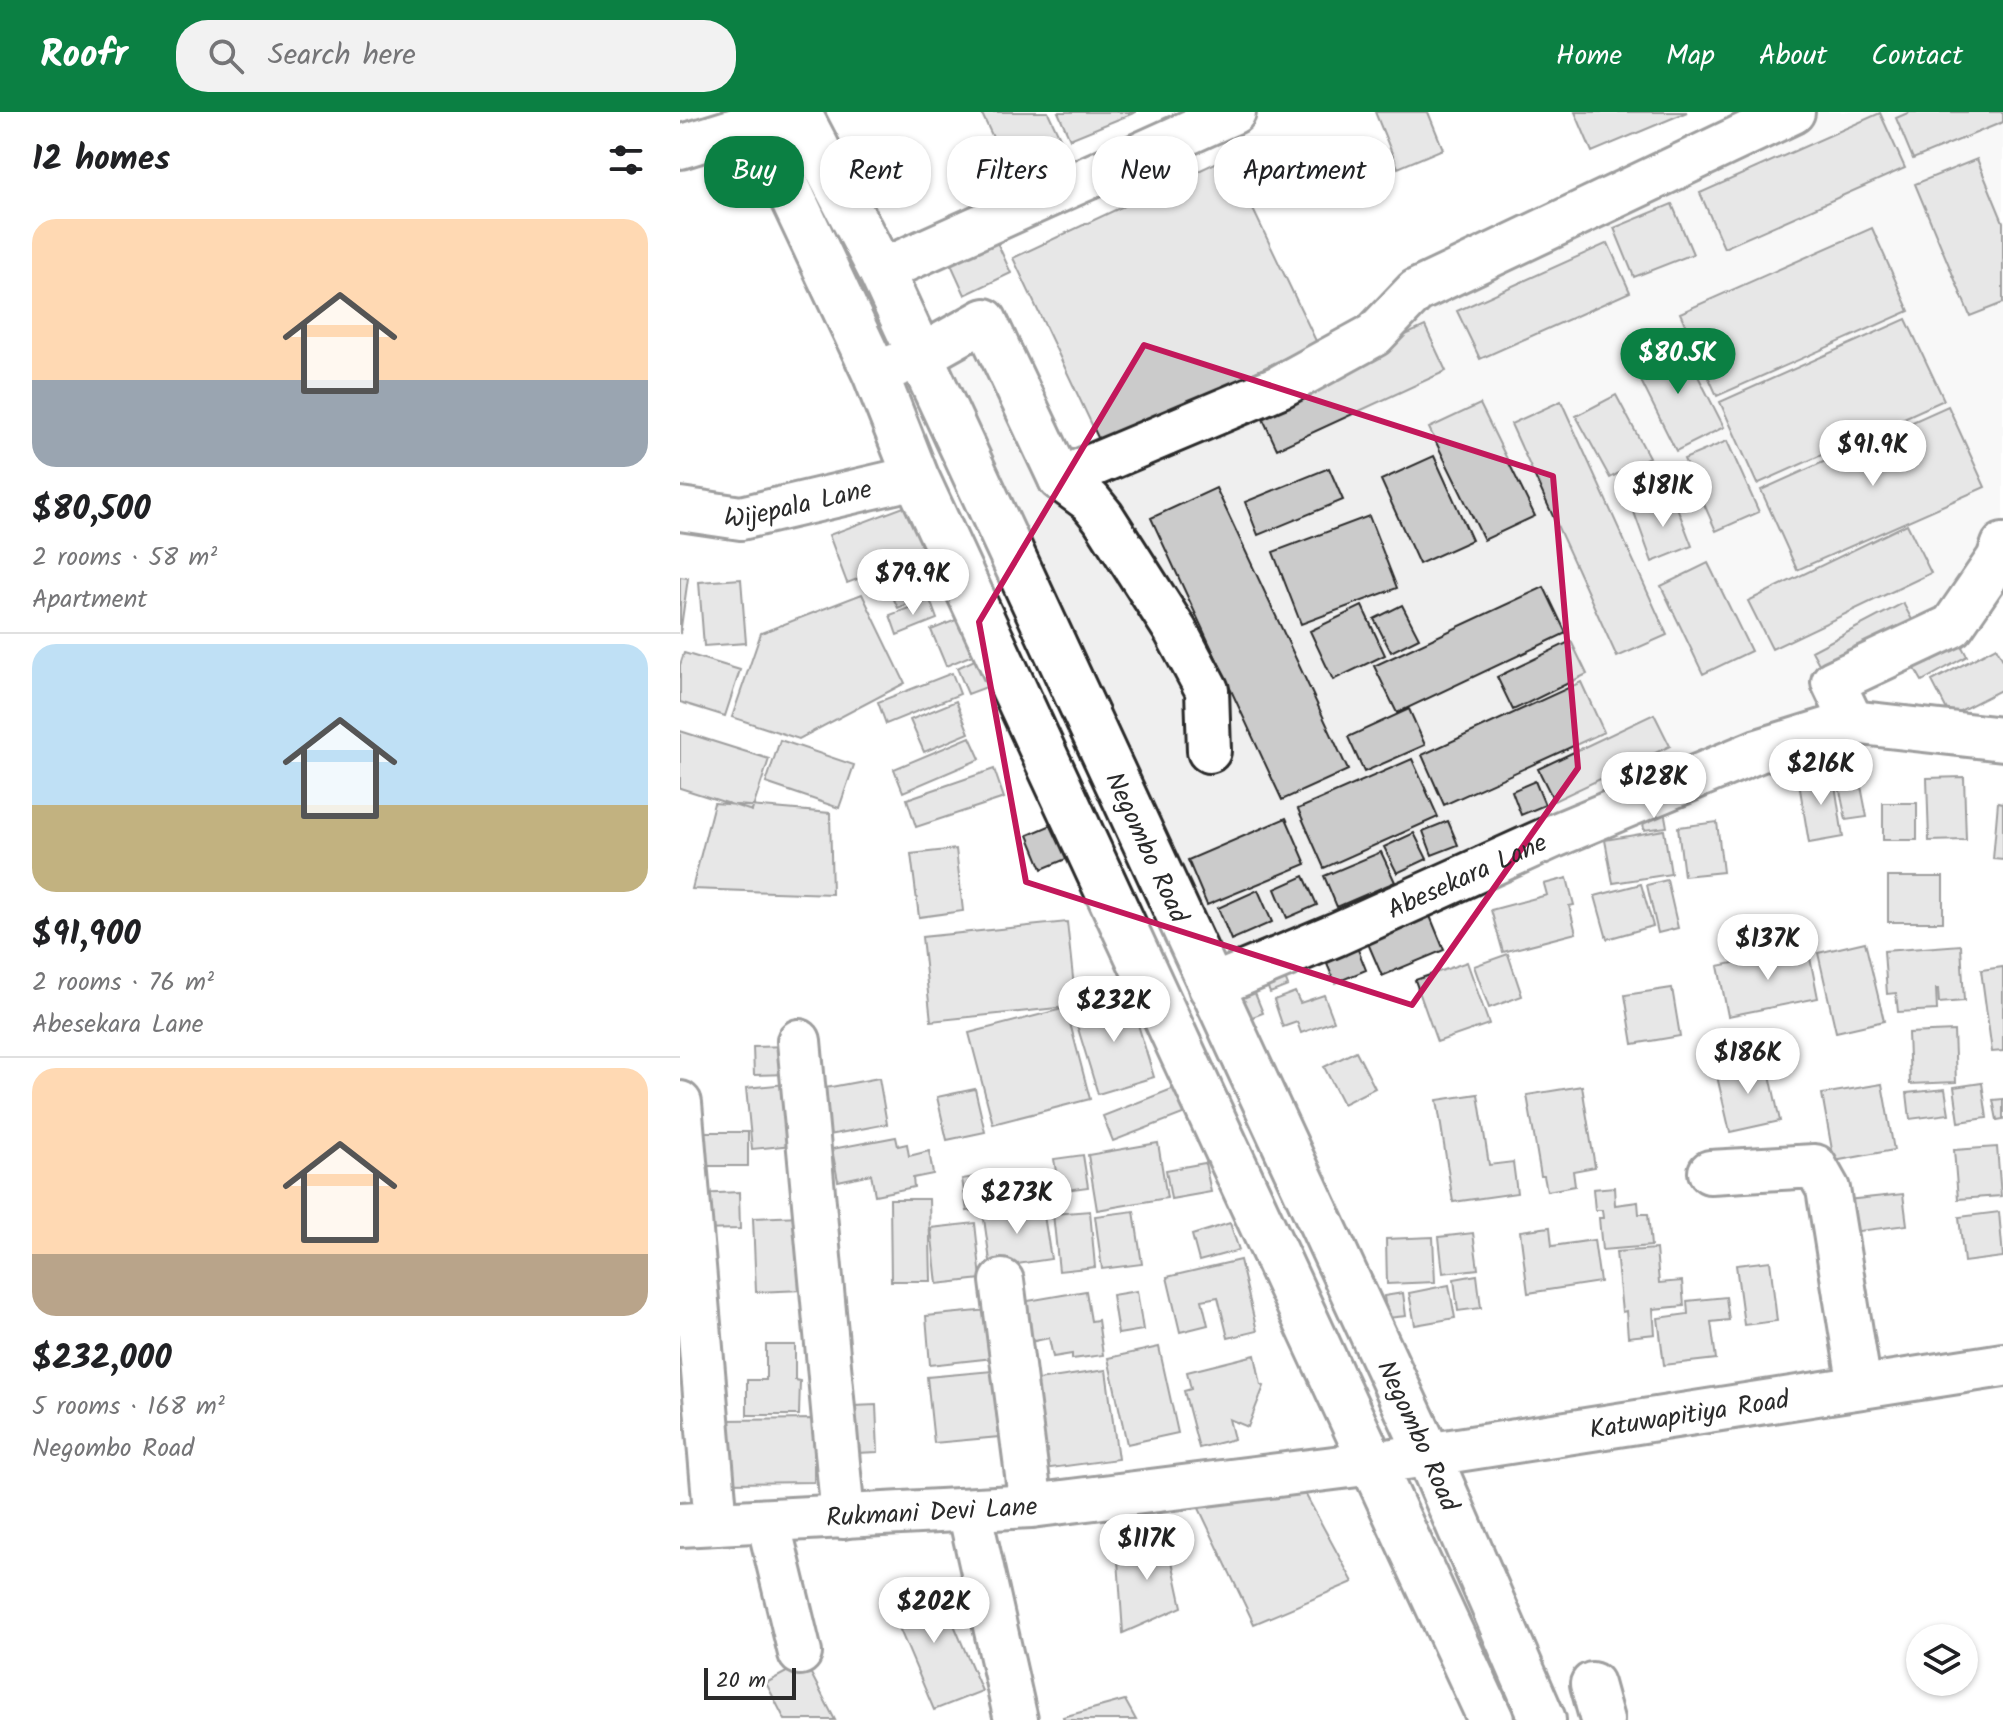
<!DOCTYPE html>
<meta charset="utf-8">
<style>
:root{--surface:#fff;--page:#f2f2f2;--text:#202124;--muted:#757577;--line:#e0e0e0;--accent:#0b8043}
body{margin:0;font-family:Kalam,sans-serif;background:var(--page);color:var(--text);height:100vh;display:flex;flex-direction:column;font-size:30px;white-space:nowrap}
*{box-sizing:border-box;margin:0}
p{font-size:26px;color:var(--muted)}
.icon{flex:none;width:44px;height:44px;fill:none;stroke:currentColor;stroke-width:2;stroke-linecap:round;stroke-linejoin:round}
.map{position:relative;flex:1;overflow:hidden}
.side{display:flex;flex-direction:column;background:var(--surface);width:680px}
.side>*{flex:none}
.guide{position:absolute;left:24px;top:24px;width:760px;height:72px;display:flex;gap:16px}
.fabs{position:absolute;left:1226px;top:1512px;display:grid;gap:16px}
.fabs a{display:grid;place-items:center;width:72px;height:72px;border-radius:50%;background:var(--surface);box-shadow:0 2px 6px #0004;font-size:40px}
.scale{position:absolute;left:24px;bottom:20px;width:92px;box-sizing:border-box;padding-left:8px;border:4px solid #2b2b2b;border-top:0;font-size:22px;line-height:28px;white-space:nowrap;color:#2b2b2b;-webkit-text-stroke:6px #fff;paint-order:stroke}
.price{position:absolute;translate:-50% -68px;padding:0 18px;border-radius:28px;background:#fff;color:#222;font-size:26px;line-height:52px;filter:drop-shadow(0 2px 4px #0008)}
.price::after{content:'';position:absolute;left:50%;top:48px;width:24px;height:18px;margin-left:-12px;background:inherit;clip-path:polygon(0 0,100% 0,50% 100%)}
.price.selected{background:var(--accent);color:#fff}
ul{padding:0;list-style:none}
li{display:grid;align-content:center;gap:16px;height:424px;padding:0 32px}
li+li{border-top:2px solid var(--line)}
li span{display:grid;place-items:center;height:248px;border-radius:24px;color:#555}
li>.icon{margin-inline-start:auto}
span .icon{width:144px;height:144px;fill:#fffc;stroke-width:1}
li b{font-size:34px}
h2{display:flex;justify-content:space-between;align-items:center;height:96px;padding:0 32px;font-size:34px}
.pill{padding:0 28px;border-radius:32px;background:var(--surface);box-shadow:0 2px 6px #0004;font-size:28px;line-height:72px}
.pill.selected{background:var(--accent);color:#fff}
header{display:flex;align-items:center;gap:48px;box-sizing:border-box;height:112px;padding:0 40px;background:var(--accent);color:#fff}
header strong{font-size:38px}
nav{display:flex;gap:44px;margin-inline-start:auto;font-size:28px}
.search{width:560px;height:72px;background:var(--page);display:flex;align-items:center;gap:20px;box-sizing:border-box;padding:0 28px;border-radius:32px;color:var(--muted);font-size:30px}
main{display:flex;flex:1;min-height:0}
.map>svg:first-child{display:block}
.built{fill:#efefef}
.building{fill:#cbcbcb;stroke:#2b2b2b;stroke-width:2}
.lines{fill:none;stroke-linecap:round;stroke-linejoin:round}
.minor-casing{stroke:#2b2b2b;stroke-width:48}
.highway-casing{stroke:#2b2b2b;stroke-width:50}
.minor{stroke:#fff;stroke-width:42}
.highway{stroke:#fff;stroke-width:44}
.marked{fill:none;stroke:#c2185b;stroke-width:6;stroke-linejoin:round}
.labels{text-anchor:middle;stroke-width:7;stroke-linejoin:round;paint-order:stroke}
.street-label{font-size:26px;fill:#2b2b2b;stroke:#fff}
</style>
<header>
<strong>Roofr</strong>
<div class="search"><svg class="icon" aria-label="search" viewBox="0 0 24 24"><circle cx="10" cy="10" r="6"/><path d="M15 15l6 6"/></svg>Search here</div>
<nav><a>Home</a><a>Map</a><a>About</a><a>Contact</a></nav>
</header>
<main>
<section class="side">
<h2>12 homes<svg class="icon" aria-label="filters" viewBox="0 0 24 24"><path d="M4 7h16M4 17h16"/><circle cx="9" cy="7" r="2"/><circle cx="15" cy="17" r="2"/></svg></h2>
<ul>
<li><span style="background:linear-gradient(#ffd9b3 65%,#9aa5b1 0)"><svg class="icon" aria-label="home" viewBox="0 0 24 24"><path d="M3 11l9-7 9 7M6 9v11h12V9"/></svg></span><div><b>$80,500</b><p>2 rooms · 58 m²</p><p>Apartment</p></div></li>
<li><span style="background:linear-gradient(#bfe0f5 65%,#c2b280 0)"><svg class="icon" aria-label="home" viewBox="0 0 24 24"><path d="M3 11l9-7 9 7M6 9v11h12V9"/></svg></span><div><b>$91,900</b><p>2 rooms · 76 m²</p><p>Abesekara Lane</p></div></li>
<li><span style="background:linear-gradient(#ffd9b3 75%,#b9a48a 0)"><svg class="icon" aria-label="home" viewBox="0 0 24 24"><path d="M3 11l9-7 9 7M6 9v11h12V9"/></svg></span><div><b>$232,000</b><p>5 rooms · 168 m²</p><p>Negombo Road</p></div></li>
</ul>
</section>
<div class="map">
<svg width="1323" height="1608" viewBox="0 0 1323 1608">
<rect width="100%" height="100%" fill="#fff"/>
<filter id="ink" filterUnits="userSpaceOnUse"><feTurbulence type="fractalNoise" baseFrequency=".0125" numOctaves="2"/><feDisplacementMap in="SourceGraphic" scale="16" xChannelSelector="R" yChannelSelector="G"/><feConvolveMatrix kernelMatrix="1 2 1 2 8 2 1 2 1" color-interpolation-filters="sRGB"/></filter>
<g filter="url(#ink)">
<!-- built -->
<path class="built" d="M 1113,0 L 1323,0 L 1323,433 L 1272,514 L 1154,570 L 1172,610 L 530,875 L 239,245 L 305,208 L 380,367 Z"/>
<!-- building -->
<path class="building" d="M 301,0 L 368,0 L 387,41 L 332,66 Z
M 378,0 L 456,0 L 390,27 Z
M 695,0 L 748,0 L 763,37 L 718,56 Z
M 895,0 L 1007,0 L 912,40 Z
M 1230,0 L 1323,0 L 1323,10 L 1233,47 L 1216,6 Z
M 1200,1 L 1225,56 L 1044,136 L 1020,81 Z
M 548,45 L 637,231 L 421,332 L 333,146 Z
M 1297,47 L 1323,110 L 1323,191 L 1290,204 L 1235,72 Z
M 992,92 L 1013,142 L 954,165 L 934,116 Z
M 1192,116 L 1229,199 L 1037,284 L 1000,201 Z
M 316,128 L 331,161 L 285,183 L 270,150 Z
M 928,131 L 950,180 L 800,247 L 777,199 Z
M 1226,207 L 1264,288 L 1077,372 L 1040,290 Z
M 745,214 L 766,259 L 597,337 L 576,292 Z
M 1000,229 L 1044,315 L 996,339 L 953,253 Z
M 936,283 L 969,345 L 930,366 L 896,304 Z
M 881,289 L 987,523 L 937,545 L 831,312 Z
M 800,292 L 855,404 L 804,428 L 749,316 Z
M 1268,294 L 1305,375 L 1117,458 L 1081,378 Z
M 1047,329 L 1079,400 L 1036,419 L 1004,347 Z
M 754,344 L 792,428 L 739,452 L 701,368 Z
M 649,356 L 663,388 L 578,423 L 565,390 Z
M 536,376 L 668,658 L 602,688 L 471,406 Z
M 993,385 L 1012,434 L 972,450 L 954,400 Z
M 229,393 L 247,441 L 167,471 L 149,423 Z
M 689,404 L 717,476 L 621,512 L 593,440 Z
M 1227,412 L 1251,461 L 1092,537 L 1068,489 Z
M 255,449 L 267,474 L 218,496 L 206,471 Z
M 1028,451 L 1071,539 L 1023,562 L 981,474 Z
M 0,465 L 8,466 L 0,522 Z
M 61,467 L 66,531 L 24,534 L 19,470 Z
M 864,475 L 886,521 L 717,601 L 694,554 Z
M 182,482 L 225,571 L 119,627 L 52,605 L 81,521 Z
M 250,488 L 257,507 L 217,523 L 210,503 Z
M 1223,491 L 1237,517 L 1146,565 L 1132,539 Z
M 722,493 L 739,526 L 711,540 L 694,507 Z
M 682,494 L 705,543 L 653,568 L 630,519 Z
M 288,503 L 302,539 L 266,554 L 251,518 Z
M 1275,522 L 1287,544 L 1242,569 L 1230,548 Z
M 891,529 L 907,562 L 833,598 L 817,565 Z
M 1316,535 L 1323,548 L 1323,577 L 1270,604 L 1252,569 Z
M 4,541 L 60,558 L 45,604 L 0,590 L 0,553 Z
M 301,545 L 312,573 L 288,582 L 277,556 Z
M 272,561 L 280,582 L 206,612 L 198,590 Z
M 901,570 L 924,620 L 764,693 L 742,643 Z
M 276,589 L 289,621 L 244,640 L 230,608 Z
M 729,597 L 745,633 L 684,660 L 668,625 Z
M 974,602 L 990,634 L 874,689 L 858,657 Z
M 0,619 L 89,647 L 72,699 L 0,676 Z
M 290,625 L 300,647 L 223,680 L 214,657 Z
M 100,628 L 174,653 L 159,696 L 86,671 Z
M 732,647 L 758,705 L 644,756 L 618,697 Z
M 314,657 L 324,686 L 236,715 L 227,687 Z
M 1153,660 L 1163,725 L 1129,731 L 1118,665 Z
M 1284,665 L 1286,728 L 1249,729 L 1247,666 Z
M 855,669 L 865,693 L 841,703 L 832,679 Z
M 1180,669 L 1187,705 L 1166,708 L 1159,674 Z
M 1318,690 L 1323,691 L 1323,748 L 1313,747 Z
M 34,691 L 150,701 L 152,782 L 12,777 Z
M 1203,691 L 1237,691 L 1237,728 L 1203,728 Z
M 984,698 L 987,715 L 964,718 L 962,702 Z
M 606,706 L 626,752 L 527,793 L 508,748 Z
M 383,708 L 398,742 L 362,757 L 348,723 Z
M 768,709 L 778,733 L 752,743 L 743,719 Z
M 1037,710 L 1043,760 L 1004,764 L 998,715 Z
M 984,718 L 991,762 L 933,771 L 925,728 Z
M 734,721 L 747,747 L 717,761 L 704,735 Z
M 276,737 L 283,799 L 239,805 L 231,742 Z
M 701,740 L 715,770 L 657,795 L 644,764 Z
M 624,764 L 637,793 L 607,806 L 595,777 Z
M 1208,765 L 1263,765 L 1263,810 L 1208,810 Z
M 887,766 L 894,793 L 889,794 L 896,821 L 823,840 L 811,798 L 867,783 L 864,772 Z
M 987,768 L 998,816 L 978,821 L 967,773 Z
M 961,772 L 973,814 L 927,827 L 915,784 Z
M 578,778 L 592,810 L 551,828 L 538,796 Z
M 750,804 L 764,838 L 702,864 L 687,829 Z
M 387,810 L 396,894 L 251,909 L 242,825 Z
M 671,820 L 686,858 L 655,871 L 639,833 Z
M 1185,830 L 1204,909 L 1156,920 L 1138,841 Z
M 1281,833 L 1284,889 L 1259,891 L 1258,877 L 1256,877 L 1257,898 L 1218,900 L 1216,881 L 1207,882 L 1204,839 Z
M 1128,836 L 1138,886 L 1048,904 L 1038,854 Z
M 828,842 L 842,884 L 809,896 L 794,854 Z
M 787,850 L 809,912 L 757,930 L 735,868 Z
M 599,851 L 608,874 L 590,881 L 581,858 Z
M 1323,855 L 1323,939 L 1312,940 L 1301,858 Z
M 568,864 L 583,901 L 557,911 L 542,875 Z
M 992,876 L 1000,924 L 953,932 L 945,883 Z
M 615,880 L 620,891 L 644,883 L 654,909 L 621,921 L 617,910 L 603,915 L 594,888 Z
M 449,883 L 474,965 L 418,982 L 393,900 Z
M 386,896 L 410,987 L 313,1012 L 289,921 Z
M 1274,919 L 1276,970 L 1230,972 L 1228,921 Z
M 109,934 L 110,962 L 74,963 L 73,935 Z
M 676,939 L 695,976 L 663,992 L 644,955 Z
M 1087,949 L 1100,1009 L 1050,1020 L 1036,960 Z
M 199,966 L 207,1012 L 149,1023 L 140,977 Z
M 1302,971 L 1307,1006 L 1279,1010 L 1274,975 Z
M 106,972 L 112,1033 L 72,1037 L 66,976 Z
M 1202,972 L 1214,1038 L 1154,1049 L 1142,982 Z
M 902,974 L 915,1055 L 893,1059 L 895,1074 L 867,1079 L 864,1064 L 861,1064 L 847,983 Z
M 497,975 L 508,1000 L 433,1029 L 423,1004 Z
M 295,977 L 305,1020 L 267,1028 L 257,985 Z
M 1265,977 L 1269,1002 L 1230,1007 L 1227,981 Z
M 798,982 L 809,1053 L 833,1050 L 837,1081 L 773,1090 L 757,988 Z
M 1323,987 L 1323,1007 L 1317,1008 L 1313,988 Z
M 16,1020 L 68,1020 L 68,1054 L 16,1054 Z
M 216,1025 L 218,1034 L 227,1032 L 229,1044 L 249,1039 L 253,1062 L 233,1066 L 234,1075 L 195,1083 L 191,1062 L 158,1069 L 152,1037 Z
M 478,1031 L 487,1086 L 417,1098 L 408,1043 Z
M 1317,1035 L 1321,1084 L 1278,1087 L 1274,1038 Z
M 403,1043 L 408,1075 L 379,1079 L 374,1047 Z
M 525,1051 L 531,1080 L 491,1087 L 486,1058 Z
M 319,1061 L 323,1094 L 287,1099 L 282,1067 Z
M 368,1062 L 370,1084 L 334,1088 L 331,1067 Z
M 934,1075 L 935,1093 L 958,1090 L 959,1102 L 968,1102 L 971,1134 L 922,1138 L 919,1106 L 923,1106 L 922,1098 L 915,1098 L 913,1077 Z
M 59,1080 L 60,1117 L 18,1118 L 17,1082 Z
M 1223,1082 L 1227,1113 L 1171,1120 L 1167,1088 Z
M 210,1087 L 249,1087 L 251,1169 L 211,1169 Z
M 362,1091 L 371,1147 L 311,1156 L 303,1100 Z
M 410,1099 L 415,1155 L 379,1159 L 373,1102 Z
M 454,1099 L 462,1152 L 422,1157 L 415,1104 Z
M 1319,1100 L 1323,1145 L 1284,1150 L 1279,1105 Z
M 120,1104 L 123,1178 L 76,1180 L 73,1106 Z
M 295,1111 L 301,1167 L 257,1172 L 251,1116 Z
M 550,1111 L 559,1138 L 519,1149 L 512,1123 Z
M 870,1115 L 872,1134 L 914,1128 L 920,1170 L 848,1181 L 840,1119 Z
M 793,1121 L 798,1157 L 763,1161 L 759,1125 Z
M 753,1125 L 755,1170 L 707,1172 L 706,1127 Z
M 976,1137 L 979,1171 L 1002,1169 L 1004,1194 L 973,1197 L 975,1222 L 948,1225 L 946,1199 L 942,1200 L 936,1140 Z
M 560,1148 L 577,1219 L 548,1226 L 538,1185 L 522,1188 L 528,1213 L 500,1220 L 487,1165 Z
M 1090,1149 L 1097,1209 L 1064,1213 L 1056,1153 Z
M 797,1163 L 801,1196 L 778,1199 L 774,1167 Z
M 769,1173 L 775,1206 L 735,1213 L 729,1181 Z
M 406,1179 L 411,1209 L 418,1208 L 423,1243 L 392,1247 L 392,1242 L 373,1245 L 369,1226 L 350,1230 L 342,1190 Z
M 457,1179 L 463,1218 L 438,1222 L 432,1183 Z
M 723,1181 L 726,1204 L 707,1206 L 704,1184 Z
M 1046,1185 L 1049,1208 L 1031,1210 L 1036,1247 L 984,1253 L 978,1206 L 1008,1202 L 1007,1189 Z
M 309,1198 L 313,1246 L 250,1253 L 246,1204 Z
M 86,1233 L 115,1233 L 115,1268 L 120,1269 L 119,1303 L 67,1303 L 67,1268 L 86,1268 Z
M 479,1235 L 498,1321 L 447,1332 L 428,1246 Z
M 575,1243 L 581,1273 L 584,1274 L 568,1315 L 549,1307 L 554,1327 L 519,1336 L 504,1279 L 511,1277 L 507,1260 Z
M 426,1258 L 438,1347 L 364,1357 L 351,1269 Z
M 312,1259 L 319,1325 L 254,1331 L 247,1265 Z
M 196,1293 L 198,1340 L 176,1341 L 173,1294 Z
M 134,1307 L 134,1370 L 43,1371 L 43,1308 Z
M 621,1374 L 673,1470 L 574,1512 L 517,1392 Z
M 487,1426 L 502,1495 L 443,1521 L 437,1433 Z
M 256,1470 L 302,1579 L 254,1598 L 206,1485 Z
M 125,1550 L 155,1608 L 105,1608 L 86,1571 Z
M 445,1588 L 456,1608 L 384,1608 L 383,1605 Z"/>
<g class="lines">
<defs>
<g id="minor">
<path d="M 0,35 L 110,1"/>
<path d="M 201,159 L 554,0"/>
<path d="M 195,261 L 239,245 L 305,208 L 380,367 L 601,274 L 694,223 L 736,179 L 1113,0"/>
<path d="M 380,367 L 410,389 L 423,405 L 495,518 L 527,578 L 529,639"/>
<path id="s1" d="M 0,397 L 61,406 L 236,365"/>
<path d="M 1172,610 L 1153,570 L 1272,514 L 1318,447 L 1323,433"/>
<path id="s2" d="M 530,875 L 657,822 L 874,724 L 1078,639 L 1172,610 L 1323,627"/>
<path d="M 119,929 L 163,1405"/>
<path d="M 0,991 L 36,1411"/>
<path d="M 1030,1060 L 1135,1054 L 1148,1077 L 1180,1275"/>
<path d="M 322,1169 L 351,1394"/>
<path d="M 289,1398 L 336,1608"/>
<path d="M 88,1409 L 120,1541"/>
<path id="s3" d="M 0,1413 L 351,1394 L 694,1351 L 1323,1253"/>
<path d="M 912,1572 L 922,1608"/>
</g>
<g id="highway">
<path d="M 72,0 L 195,261 L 236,365 L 811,1608"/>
<path id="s4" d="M 118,0 L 201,159 L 748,1342 L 863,1608"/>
</g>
</defs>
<!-- minor casing -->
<use href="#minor" class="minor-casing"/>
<!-- highway casing -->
<use href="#highway" class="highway-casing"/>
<!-- minor -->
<use href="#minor" class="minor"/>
<!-- highway -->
<use href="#highway" class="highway"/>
</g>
</g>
<!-- marked area -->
<path d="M0 0H1323V1608H0ZM 464,233 L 873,364 L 898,656 L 732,893 L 346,770 L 299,510 Z" fill="#fff" fill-opacity=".55" fill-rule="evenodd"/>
<path class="marked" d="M 464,233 L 873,364 L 898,656 L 732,893 L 346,770 L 299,510 Z"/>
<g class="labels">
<!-- street labels -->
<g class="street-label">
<text dy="9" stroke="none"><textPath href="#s1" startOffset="120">Wijepala Lane</textPath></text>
<text dy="9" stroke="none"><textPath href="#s4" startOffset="814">Negombo Road</textPath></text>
<text dy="9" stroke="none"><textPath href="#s2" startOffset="280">Abesekara Lane</textPath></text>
<text dy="9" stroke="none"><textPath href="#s3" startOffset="1016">Katuwapitiya Road</textPath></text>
<text dy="9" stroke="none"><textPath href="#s4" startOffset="1462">Negombo Road</textPath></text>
<text dy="9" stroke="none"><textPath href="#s3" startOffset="252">Rukmani Devi Lane</textPath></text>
</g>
</g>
</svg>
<div class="fabs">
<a><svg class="icon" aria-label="layers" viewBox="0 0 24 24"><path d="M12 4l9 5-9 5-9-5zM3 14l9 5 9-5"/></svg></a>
</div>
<div class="scale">20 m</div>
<b class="price selected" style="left:998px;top:284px">$80.5K</b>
<b class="price" style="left:1193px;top:376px">$91.9K</b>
<b class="price" style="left:983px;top:417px">$181K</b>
<b class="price" style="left:233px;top:505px">$79.9K</b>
<b class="price" style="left:1141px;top:695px">$216K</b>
<b class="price" style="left:974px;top:708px">$128K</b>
<b class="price" style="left:1088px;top:870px">$137K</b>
<b class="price" style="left:434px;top:932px">$232K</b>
<b class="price" style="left:1068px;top:984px">$186K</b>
<b class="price" style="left:337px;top:1124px">$273K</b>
<b class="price" style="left:467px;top:1470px">$117K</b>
<b class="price" style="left:254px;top:1533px">$202K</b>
<div class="guide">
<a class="pill selected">Buy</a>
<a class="pill">Rent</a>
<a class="pill">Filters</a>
<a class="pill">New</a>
<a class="pill">Apartment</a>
</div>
</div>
</main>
